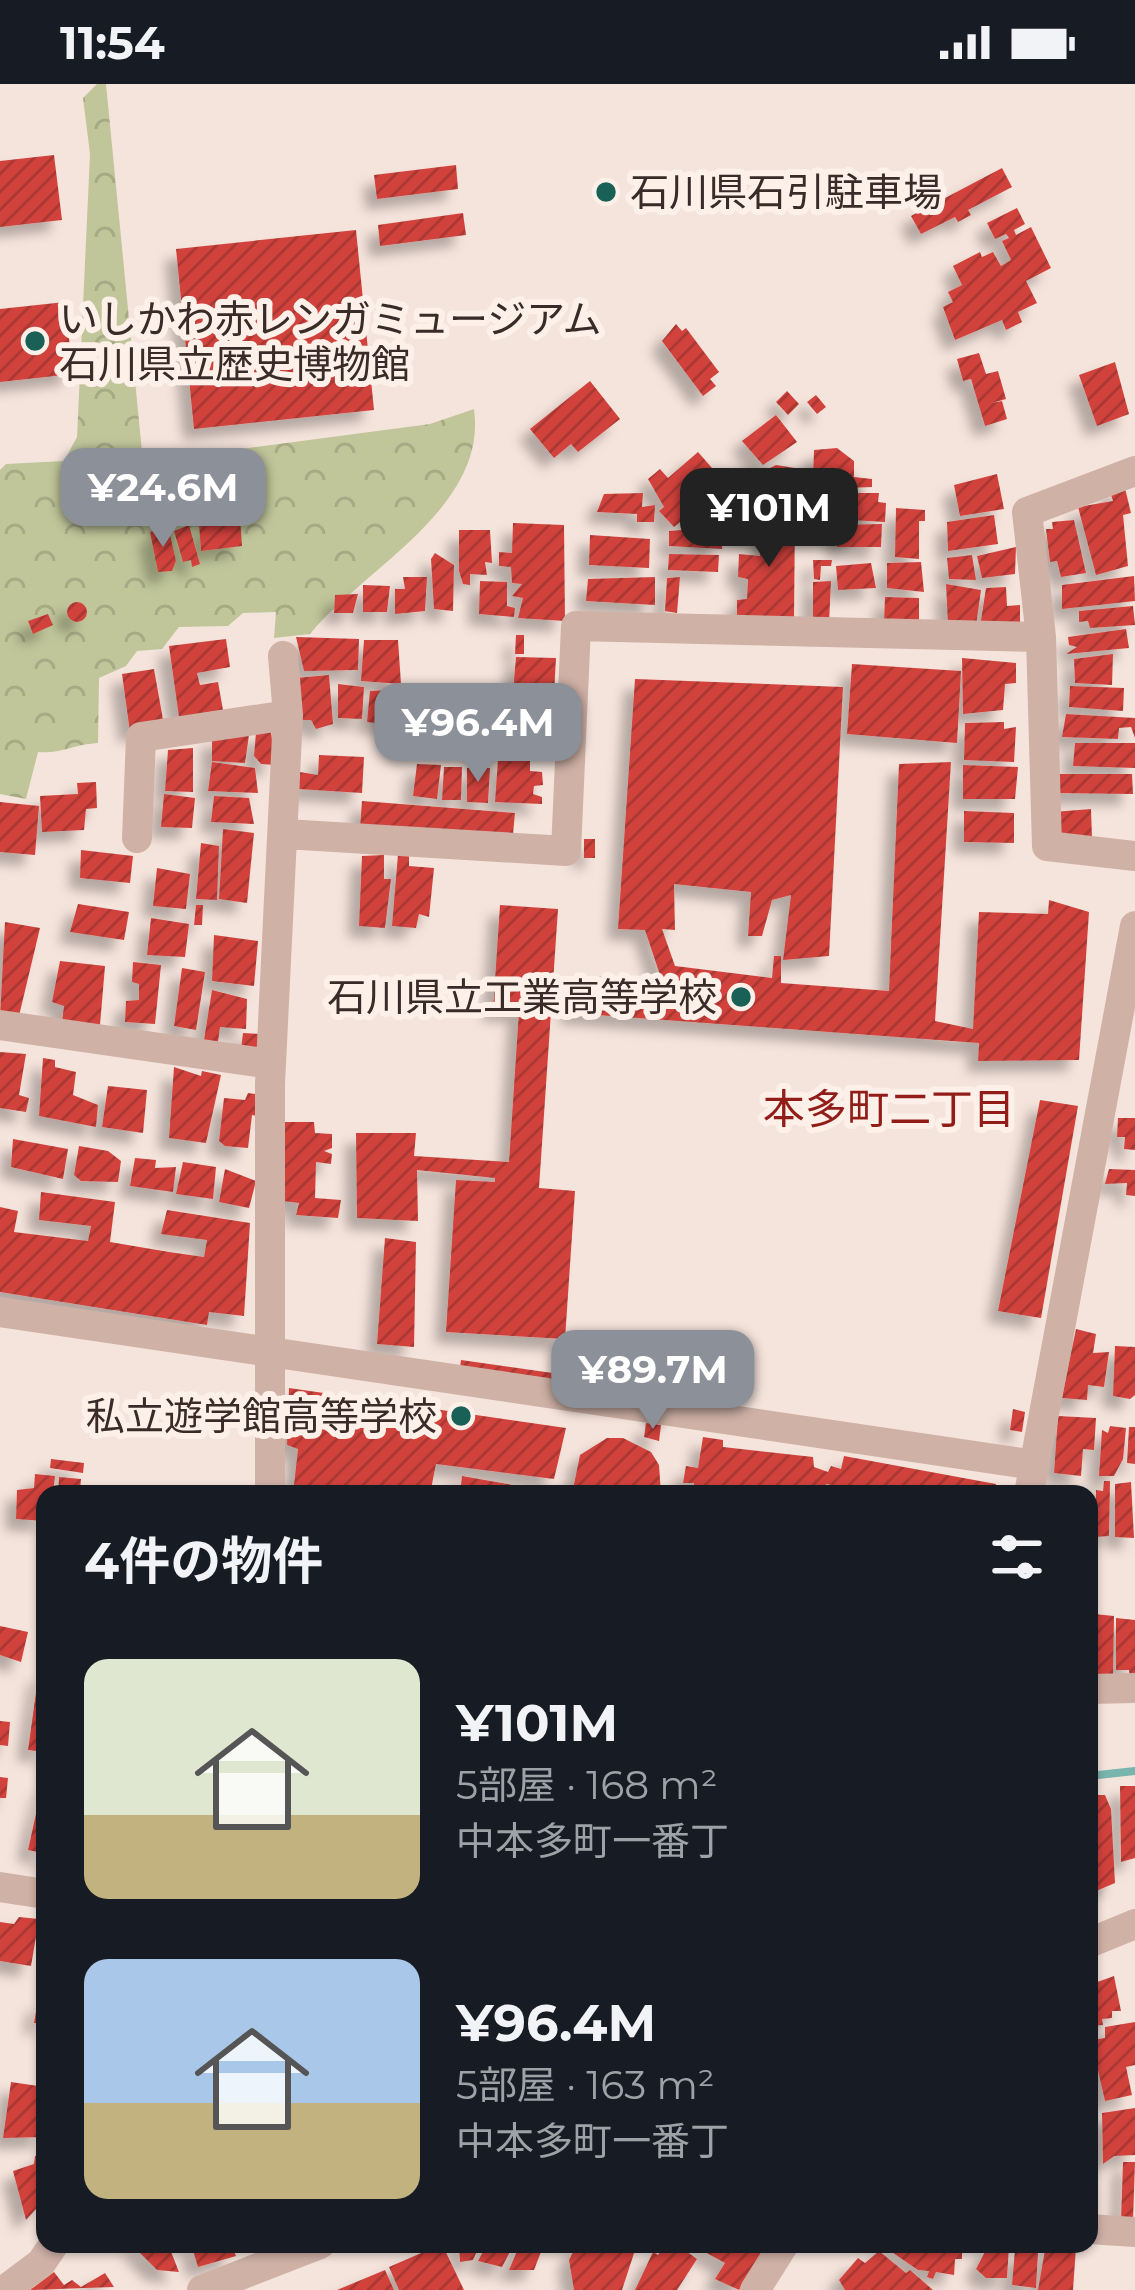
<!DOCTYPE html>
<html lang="ja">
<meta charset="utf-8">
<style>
:root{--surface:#171b24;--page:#242831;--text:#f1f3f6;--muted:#9ea1a6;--accent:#8c9099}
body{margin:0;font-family:Montserrat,"Noto Sans JP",sans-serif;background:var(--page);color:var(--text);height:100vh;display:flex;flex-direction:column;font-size:45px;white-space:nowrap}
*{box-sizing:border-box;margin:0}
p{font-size:39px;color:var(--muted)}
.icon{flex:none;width:66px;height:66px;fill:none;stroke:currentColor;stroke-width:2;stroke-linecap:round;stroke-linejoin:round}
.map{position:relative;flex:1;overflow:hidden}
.drawer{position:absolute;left:36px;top:1401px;width:1062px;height:768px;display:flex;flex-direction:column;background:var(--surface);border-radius:24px;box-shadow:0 3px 9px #0004}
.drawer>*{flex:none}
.price{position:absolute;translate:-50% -102px;padding:0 27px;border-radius:24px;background:var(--accent);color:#fff;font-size:39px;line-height:78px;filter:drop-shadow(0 3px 6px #0008)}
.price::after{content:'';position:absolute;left:50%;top:72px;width:36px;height:27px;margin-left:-18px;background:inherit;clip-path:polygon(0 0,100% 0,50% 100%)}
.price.selected{background:#222;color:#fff}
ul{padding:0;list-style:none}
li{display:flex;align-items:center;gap:36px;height:300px;padding:0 48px}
li span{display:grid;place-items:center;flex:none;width:336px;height:240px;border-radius:24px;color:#555}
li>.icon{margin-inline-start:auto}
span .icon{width:144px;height:144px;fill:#fffc;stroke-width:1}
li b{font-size:51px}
h2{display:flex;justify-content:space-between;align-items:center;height:144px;padding:0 48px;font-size:51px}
.status{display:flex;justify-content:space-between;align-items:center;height:84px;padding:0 60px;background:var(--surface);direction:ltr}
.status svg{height:33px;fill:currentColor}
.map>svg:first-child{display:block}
.forest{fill:url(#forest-crowns)}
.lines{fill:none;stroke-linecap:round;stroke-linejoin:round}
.stream{stroke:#78b5ac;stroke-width:8}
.building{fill:url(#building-hatch);filter:url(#shadow)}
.minor{stroke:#cfb1a6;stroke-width:30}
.tertiary{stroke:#cfb1a6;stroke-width:30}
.poi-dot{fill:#196057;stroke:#fcf0e9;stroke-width:4.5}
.labels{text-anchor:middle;stroke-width:12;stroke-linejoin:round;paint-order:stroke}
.poi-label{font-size:39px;fill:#3a2a28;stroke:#fcf0e9;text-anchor:start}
.neighbourhood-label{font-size:42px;fill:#921d18;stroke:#fcf0e9}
</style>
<div class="status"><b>11:54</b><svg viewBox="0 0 49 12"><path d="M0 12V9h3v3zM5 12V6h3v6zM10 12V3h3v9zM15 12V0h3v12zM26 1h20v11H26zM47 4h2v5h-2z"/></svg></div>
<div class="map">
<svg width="1135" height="2206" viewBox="0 0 1135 2206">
<defs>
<pattern id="forest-crowns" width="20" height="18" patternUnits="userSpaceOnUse" patternTransform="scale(3)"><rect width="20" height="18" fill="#c0c69a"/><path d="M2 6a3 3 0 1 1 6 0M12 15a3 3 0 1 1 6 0" fill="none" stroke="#a6aa85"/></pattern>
<pattern id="building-hatch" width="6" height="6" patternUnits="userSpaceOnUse" patternTransform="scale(3)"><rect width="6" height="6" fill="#d2433d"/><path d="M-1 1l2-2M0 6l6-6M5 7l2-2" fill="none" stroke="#ab3833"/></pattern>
<filter id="shadow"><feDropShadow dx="-11" dy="11" stdDeviation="6" flood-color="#0004"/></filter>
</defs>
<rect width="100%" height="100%" fill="#f5e4dc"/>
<!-- forest -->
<path class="forest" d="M 97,0 L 106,0 L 143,378 L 430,340 L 474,325 C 488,424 363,485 310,550 L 274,554 L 276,528 L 243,529 L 228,542 L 179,543 L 162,565 L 137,567 L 126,582 L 99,594 L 98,659 C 75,660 62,670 38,668 L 26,715 L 0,710 L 0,386 L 6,380 L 64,377 L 77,353 L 90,70 L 83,14 Z"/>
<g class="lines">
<!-- stream -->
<path class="stream" d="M 1089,1692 L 1135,1687"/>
</g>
<!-- building -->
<path class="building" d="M 54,71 L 62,136 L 0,143 L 0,77 Z
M 456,81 L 458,105 L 377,115 L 374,91 Z
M 1002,84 L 1012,103 L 968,126 L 971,131 L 958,138 L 955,133 L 921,150 L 911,132 Z
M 1017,124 L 1025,140 L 1014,146 L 1016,151 L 1031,143 L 1051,184 L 1026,197 L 1037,219 L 1018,228 L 1022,238 L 1006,246 L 1002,236 L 955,256 L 943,223 L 953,218 L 948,208 L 962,201 L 953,182 L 980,168 L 982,173 L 993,168 L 1001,182 L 1011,176 L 1002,157 L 1009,154 L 1006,150 L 995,155 L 987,139 Z
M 463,129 L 466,151 L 380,162 L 378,141 Z
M 356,146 L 374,326 L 194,345 L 176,165 Z
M 65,218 L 73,290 L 0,298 L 0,225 Z
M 676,240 L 682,247 L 686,244 L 719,288 L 710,295 L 716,302 L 703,312 L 662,257 Z
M 979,269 L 986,290 L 998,287 L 1006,315 L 992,319 L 1002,317 L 1007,335 L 985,342 L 971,295 L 963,297 L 957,275 Z
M 1115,278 L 1129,330 L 1097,342 L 1079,291 Z
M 590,297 L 620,335 L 578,368 L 571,360 L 554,374 L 530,345 Z
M 787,307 L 799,320 L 788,331 L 776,318 Z
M 816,311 L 826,323 L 817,330 L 807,318 Z
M 776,331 L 797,358 L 763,381 L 742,357 Z
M 837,364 L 854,377 L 854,393 L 872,395 L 872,403 L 824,405 L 823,394 L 813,394 L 814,366 Z
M 698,368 L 712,384 L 704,392 L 714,403 L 709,408 L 713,412 L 674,443 L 659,427 L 664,423 L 648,395 L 660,385 L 668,394 Z
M 776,381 L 795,384 L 795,403 L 789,408 L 752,407 L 750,394 Z
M 997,390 L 1004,425 L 960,432 L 954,401 Z
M 1124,400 L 1131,429 L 1123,431 L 1128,482 L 1096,491 L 1078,423 L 1113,417 L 1109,405 Z
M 643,409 L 642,423 L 655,421 L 654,438 L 637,438 L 637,430 L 597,428 L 604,410 Z
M 743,409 L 789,410 L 788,424 L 744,424 Z
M 833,409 L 879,409 L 878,418 L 886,419 L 885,438 L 834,435 Z
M 896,424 L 925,426 L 925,437 L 919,437 L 919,475 L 895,473 Z
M 795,429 L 794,537 L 737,540 L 737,516 L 747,515 L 748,495 L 738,493 L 739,470 L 760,472 L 760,451 L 742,450 L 742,430 Z
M 994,431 L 998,460 L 948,467 L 947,438 Z
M 240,433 L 242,462 L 201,467 L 199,440 Z
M 696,433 L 714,435 L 713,451 L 723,452 L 722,465 L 669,462 L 669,447 L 694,445 Z
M 1074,436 L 1086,489 L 1061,493 L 1057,477 L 1050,478 L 1046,445 L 1053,445 L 1052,438 Z
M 513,439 L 564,441 L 565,537 L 518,534 L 523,514 L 512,512 L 522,500 L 512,499 L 511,483 L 499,482 L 499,468 L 512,469 Z
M 882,440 L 881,463 L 837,463 L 837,441 Z
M 189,441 L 200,480 L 192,483 L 191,476 L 183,478 L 174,447 Z
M 168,442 L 176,477 L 172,487 L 158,488 L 150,448 Z
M 459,446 L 490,446 L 492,479 L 485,478 L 487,491 L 470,490 L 470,501 L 463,500 L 459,487 Z
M 590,451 L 650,455 L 649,484 L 589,481 Z
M 1016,463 L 1015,490 L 982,494 L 977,472 Z
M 435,469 L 454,481 L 453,527 L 434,525 L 431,475 Z
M 669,470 L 719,471 L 718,488 L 668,486 Z
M 972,471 L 976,496 L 949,495 L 947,474 Z
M 813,476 L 832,476 L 831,482 L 821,482 L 820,496 L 814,495 Z
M 921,478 L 924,508 L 887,504 L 887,479 Z
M 871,479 L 876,504 L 838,506 L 836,482 Z
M 1134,492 L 1135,517 L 1062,525 L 1062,501 Z
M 403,493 L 427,493 L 425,527 L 395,530 L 395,505 L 405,505 Z
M 655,493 L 655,521 L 586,517 L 588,495 Z
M 680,493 L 677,529 L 665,527 L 667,494 Z
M 480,497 L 507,498 L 507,522 L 515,524 L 514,533 L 479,530 Z
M 831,497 L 829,539 L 813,541 L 813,498 Z
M 946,500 L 981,506 L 976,542 L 948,541 Z
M 363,501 L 390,502 L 387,528 L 363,528 Z
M 1006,503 L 1007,522 L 1020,521 L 1020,542 L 980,543 L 986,504 Z
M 358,510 L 353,529 L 334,529 L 335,511 Z
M 885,513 L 919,514 L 919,541 L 884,539 Z
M67 528a10 10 0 1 1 20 0a10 10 0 1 1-20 0Z
M 1133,522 L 1135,541 L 1090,544 L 1088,537 L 1079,538 L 1079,527 Z
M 48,530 L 53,541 L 33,550 L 28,537 Z
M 1126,545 L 1129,564 L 1066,570 L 1077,563 L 1069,561 L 1068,553 Z
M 516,551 L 524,551 L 524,570 L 515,570 Z
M 296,553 L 359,555 L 358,586 L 304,587 Z
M 226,555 L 230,583 L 197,589 L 200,601 L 218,598 L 223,626 L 179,633 L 169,562 Z
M 364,556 L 398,556 L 401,600 L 361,597 Z
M 1113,570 L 1112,601 L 1075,599 L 1074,575 Z
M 516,573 L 556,574 L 554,609 L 513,608 Z
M 962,574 L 1016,579 L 1016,599 L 1005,600 L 1003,626 L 963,630 Z
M 852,580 L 961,587 L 957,659 L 847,650 Z
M 154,585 L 164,641 L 130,648 L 122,590 Z
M 329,591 L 333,640 L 316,645 L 311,636 L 300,636 L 296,594 Z
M 635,595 L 843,603 L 829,872 L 783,876 L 791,811 L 772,816 L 762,852 L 748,852 L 751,808 L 674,800 L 675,846 L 662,845 L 675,882 L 772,894 L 774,872 L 781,872 L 781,899 L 889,907 L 899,680 L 951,678 L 935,937 L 973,945 L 979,828 L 1048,830 L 1049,816 L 1089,828 L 1079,976 L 978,977 L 979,959 L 570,929 L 574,891 L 662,897 L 645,846 L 618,845 Z
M 338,600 L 364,603 L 362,635 L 338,634 Z
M 1070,602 L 1124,604 L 1123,627 L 1069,623 Z
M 392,606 L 390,641 L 367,638 L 370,607 Z
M 443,608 L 462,609 L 458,646 L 438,643 Z
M 488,612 L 507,613 L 510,648 L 492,646 L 494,628 L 486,627 Z
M 519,620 L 535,622 L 527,653 L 516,652 Z
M 1066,630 L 1135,634 L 1135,654 L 1131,643 L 1119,644 L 1118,655 L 1062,653 Z
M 1004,638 L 1004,645 L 1016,643 L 1014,678 L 964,676 L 965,639 Z
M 271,647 L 275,681 L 261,680 L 254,672 L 256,648 Z
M 249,651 L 245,679 L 212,677 L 212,653 Z
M 1075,659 L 1135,659 L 1135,684 L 1073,682 Z
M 193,664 L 193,708 L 165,707 L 168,666 Z
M 319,671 L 364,673 L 362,709 L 298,705 L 300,688 L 318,691 Z
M 498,675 L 530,676 L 530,687 L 542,688 L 543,701 L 534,702 L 533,710 L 542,713 L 542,720 L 495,718 Z
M 212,678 L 255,684 L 258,709 L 208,707 Z
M 417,680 L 441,681 L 437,715 L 413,712 Z
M 963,681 L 1018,683 L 1015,715 L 963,715 Z
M 444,683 L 462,683 L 461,716 L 442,716 Z
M 467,684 L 490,684 L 488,719 L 467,718 Z
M 1054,690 L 1132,690 L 1133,710 L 1052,709 Z
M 96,698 L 97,724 L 86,725 L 84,746 L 42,748 L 40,712 L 78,710 L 77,699 Z
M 164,710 L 195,714 L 192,744 L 161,743 Z
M 214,712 L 249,714 L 254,740 L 211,738 Z
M 362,717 L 515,729 L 513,750 L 360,744 Z
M 0,718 L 39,722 L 35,771 L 0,768 Z
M 1091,725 L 1092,754 L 1059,752 L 1053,728 Z
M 964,727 L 1014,729 L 1014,759 L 964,758 Z
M 223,745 L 254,749 L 247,819 L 219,815 Z
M 584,755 L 595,755 L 595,774 L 584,774 Z
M 201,759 L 219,762 L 217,816 L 196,815 Z
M 81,766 L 133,772 L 130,799 L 80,794 Z
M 398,770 L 409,771 L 409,782 L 434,784 L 429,833 L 419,830 L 416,844 L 392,842 Z
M 384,771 L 384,795 L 391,795 L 385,844 L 359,842 L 362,772 Z
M 157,784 L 190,790 L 186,825 L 153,822 Z
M 78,820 L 129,828 L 124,856 L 70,848 Z
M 196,821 L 203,821 L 202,841 L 194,841 Z
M 500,821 L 558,825 L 539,1104 L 575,1107 L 565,1255 L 446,1248 L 456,1096 L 495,1098 L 495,1094 L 417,1086 L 418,1137 L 357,1134 L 356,1049 L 416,1049 L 414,1072 L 509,1078 L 519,927 L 493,926 Z
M 151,834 L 189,840 L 185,873 L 147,871 Z
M 5,838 L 40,844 L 18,936 L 0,933 Z
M 214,851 L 258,857 L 254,902 L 212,897 Z
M 60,877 L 105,882 L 100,941 L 62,938 L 64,922 L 52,918 Z
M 133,878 L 161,881 L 155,940 L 125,938 L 126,917 L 139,916 L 139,900 L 132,898 Z
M 182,884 L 205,888 L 196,946 L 174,942 Z
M 212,906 L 247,915 L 246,945 L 220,943 L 218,958 L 204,956 Z
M 243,949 L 261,950 L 260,967 L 241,965 Z
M 0,968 L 26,970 L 19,1011 L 29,1014 L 26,1028 L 0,1024 Z
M 43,974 L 55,976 L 55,983 L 76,988 L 73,1011 L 98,1021 L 96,1043 L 39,1032 Z
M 174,983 L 201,992 L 202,987 L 221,991 L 206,1059 L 169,1054 Z
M 108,1002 L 147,1006 L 143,1049 L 102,1043 Z
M 248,1009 L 255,1010 L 257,1032 L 252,1031 L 248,1064 L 225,1062 L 219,1057 L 224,1014 L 245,1016 Z
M 1040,1016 L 1078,1022 L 1041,1234 L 998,1227 Z
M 1118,1034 L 1135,1034 L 1135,1066 L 1124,1065 L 1125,1053 L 1117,1053 Z
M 283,1038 L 314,1038 L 315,1049 L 332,1050 L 332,1064 L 324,1067 L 332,1070 L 331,1080 L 316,1078 L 315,1114 L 341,1116 L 338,1134 L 296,1131 L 299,1119 L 283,1117 Z
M 13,1055 L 68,1065 L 63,1095 L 11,1083 Z
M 79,1062 L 108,1067 L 121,1077 L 118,1098 L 81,1097 L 74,1091 Z
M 135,1074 L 156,1076 L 155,1084 L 176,1083 L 173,1108 L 130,1102 Z
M 183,1078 L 216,1083 L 213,1115 L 176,1110 Z
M 225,1085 L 256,1097 L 249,1124 L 219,1118 Z
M 1109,1085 L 1135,1086 L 1135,1112 L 1126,1111 L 1127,1099 L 1105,1100 Z
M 41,1108 L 115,1118 L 110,1158 L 169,1168 L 204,1173 L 207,1156 L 161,1150 L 167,1126 L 250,1139 L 244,1232 L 209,1228 L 207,1241 L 0,1208 L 0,1123 L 18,1127 L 14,1148 L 88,1157 L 91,1142 L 39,1136 Z
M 385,1154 L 416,1158 L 414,1263 L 377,1260 Z
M 1076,1245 L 1096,1250 L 1093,1269 L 1109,1268 L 1104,1303 L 1088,1301 L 1087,1316 L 1062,1314 Z
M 1115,1262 L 1135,1263 L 1135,1311 L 1130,1315 L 1113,1312 Z
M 461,1276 L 671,1306 L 670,1315 L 460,1284 Z
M 289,1304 L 566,1344 L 554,1395 L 436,1380 L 430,1410 L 362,1410 L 294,1401 L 298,1365 L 287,1361 Z
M 1013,1325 L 1025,1328 L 1022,1348 L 1010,1346 Z
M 1058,1332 L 1096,1334 L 1094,1366 L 1083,1365 L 1081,1392 L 1054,1389 Z
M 646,1339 L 661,1341 L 659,1357 L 644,1353 Z
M 1110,1342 L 1126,1344 L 1123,1375 L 1114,1392 L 1099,1392 L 1102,1346 L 1108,1349 Z
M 1129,1343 L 1135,1343 L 1135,1380 L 1127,1379 Z
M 703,1353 L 723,1356 L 723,1363 L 813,1373 L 814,1383 L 828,1388 L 831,1382 L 841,1385 L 844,1372 L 996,1400 L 994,1410 L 882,1410 L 826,1400 L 825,1410 L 694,1410 L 694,1399 L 683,1399 L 686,1382 L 698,1384 Z
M 607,1354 L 623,1354 L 651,1368 L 659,1381 L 661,1410 L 572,1410 L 580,1371 Z
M 51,1375 L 84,1379 L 83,1389 L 50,1384 Z
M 35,1390 L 55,1392 L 53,1410 L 45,1410 L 45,1437 L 16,1435 L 17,1406 L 34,1404 Z
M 462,1392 L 552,1408 L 551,1410 L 460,1410 Z
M 59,1393 L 81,1395 L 80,1405 L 95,1405 L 95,1410 L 58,1410 Z
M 1104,1397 L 1110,1397 L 1109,1452 L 1095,1453 L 1096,1406 L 1103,1407 Z
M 1131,1398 L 1134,1454 L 1115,1453 L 1115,1400 Z
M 1094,1530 L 1114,1532 L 1113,1595 L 1091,1593 Z
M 1116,1534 L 1135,1536 L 1135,1595 L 1130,1595 L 1129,1586 L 1116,1586 Z
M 0,1542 L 28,1548 L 21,1578 L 0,1571 Z
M 39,1587 L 45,1588 L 45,1668 L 28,1666 Z
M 0,1637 L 10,1638 L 8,1662 L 0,1661 Z
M 0,1693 L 8,1694 L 6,1714 L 0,1714 Z
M 43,1698 L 45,1698 L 45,1777 L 40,1776 L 42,1769 L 28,1766 Z
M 1120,1702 L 1135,1702 L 1135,1774 L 1121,1778 Z
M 1089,1711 L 1105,1711 L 1111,1725 L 1115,1799 L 1089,1810 Z
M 19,1833 L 39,1835 L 31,1882 L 0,1877 L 0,1838 L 14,1840 Z
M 1114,1892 L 1121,1927 L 1112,1927 L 1112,1934 L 1102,1935 L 1103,1941 L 1090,1942 L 1089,1901 Z
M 38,1916 L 45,1917 L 45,1940 L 34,1939 Z
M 1135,1938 L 1135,1981 L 1126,1983 L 1132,2011 L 1105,2017 L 1091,1956 L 1105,1954 L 1105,1943 Z
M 11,1998 L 45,2003 L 44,2053 L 3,2054 Z
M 1135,2024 L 1135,2071 L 1114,2072 L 1103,2080 L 1102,2029 Z
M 45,2069 L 45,2115 L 26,2136 L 13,2087 L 34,2080 L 35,2072 Z
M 1123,2078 L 1135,2078 L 1133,2137 L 1121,2136 Z
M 131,2160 L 168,2160 L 179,2188 L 157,2186 Z
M 191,2160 L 231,2160 L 236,2172 L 198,2183 Z
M 442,2160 L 464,2206 L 399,2206 L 389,2183 Z
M 459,2160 L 480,2160 L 473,2176 L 460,2178 Z
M 487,2160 L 514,2160 L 502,2183 L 478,2177 Z
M 520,2160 L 544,2160 L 534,2186 L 509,2186 Z
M 577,2160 L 637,2160 L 622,2206 L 574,2206 L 569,2176 Z
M 665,2160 L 767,2160 L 739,2206 L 715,2195 L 725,2179 L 690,2160 L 686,2167 L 697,2175 L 677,2206 L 635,2206 L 653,2168 L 658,2171 Z
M 880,2160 L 962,2160 L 962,2175 L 955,2175 L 954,2191 L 936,2188 L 933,2195 L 927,2193 L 929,2187 L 918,2186 Z
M 989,2160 L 1009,2162 L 1007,2194 L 986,2194 L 976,2185 Z
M 1046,2160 L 1076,2163 L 1073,2206 L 1038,2206 Z
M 1015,2165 L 1038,2169 L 1036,2204 L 1012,2201 Z
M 879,2167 L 906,2189 L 910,2186 L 933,2206 L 845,2206 L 839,2196 L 858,2174 L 865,2179 Z
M 385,2186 L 394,2206 L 337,2206 Z
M 54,2188 L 64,2201 L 72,2196 L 81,2203 L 105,2189 L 114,2203 L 30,2206 Z"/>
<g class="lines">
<!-- minor -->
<path class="minor" d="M 1135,387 L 1027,428 L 1041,553 L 1047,762 L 1135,772
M 285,750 L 566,767 L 576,542 L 1041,553
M 137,754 L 141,653 L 288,631
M 0,941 L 271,980
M 0,1228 L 1035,1381
M 270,1410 L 270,1000 L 288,631 L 283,572
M 1029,1410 L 1135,842
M 1089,1605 L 1135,1604
M 0,1803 L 45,1810
M 1089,2145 L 1135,2148
M 5,2206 L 41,2179 L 54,2160
M 755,2206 L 784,2160"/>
<!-- tertiary -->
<path class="tertiary" d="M 1089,1859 L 1135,1840
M 202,2206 L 320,2160"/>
</g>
<!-- markers -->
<g class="poi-dot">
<circle cx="606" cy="108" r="12"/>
<circle cx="35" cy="257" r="12"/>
<circle cx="741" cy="913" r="12"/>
<circle cx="461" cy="1332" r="12"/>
</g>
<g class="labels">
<!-- poi labels -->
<g class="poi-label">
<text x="630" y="122">石川県石引駐車場</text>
<text x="59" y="249">いしかわ赤レンガミュージアム<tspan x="59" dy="45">石川県立歴史博物館</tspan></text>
<text x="717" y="927" text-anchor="end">石川県立工業高等学校</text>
<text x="437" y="1346" text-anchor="end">私立遊学館高等学校</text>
</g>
<!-- neighbourhood labels -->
<g class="neighbourhood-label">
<text x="889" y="1040">本多町二丁目</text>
</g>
</g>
</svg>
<b class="price" style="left:163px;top:466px">¥24.6M</b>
<b class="price selected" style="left:769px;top:486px">¥101M</b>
<b class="price" style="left:478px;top:701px">¥96.4M</b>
<b class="price" style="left:653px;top:1348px">¥89.7M</b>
<section class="drawer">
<h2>4件の物件<svg class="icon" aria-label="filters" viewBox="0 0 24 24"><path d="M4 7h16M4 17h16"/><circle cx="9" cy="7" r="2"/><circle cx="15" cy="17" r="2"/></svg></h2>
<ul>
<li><span style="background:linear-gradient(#dfe7d0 65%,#c2b280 0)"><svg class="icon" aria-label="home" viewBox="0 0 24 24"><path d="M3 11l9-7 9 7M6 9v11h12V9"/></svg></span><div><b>¥101M</b><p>5部屋 · 168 m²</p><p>中本多町一番丁</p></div></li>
<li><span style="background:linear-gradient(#a9c7e8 60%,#c2b280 0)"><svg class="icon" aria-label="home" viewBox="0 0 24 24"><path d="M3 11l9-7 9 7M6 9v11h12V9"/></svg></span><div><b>¥96.4M</b><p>5部屋 · 163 m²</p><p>中本多町一番丁</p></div></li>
</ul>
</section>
</div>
